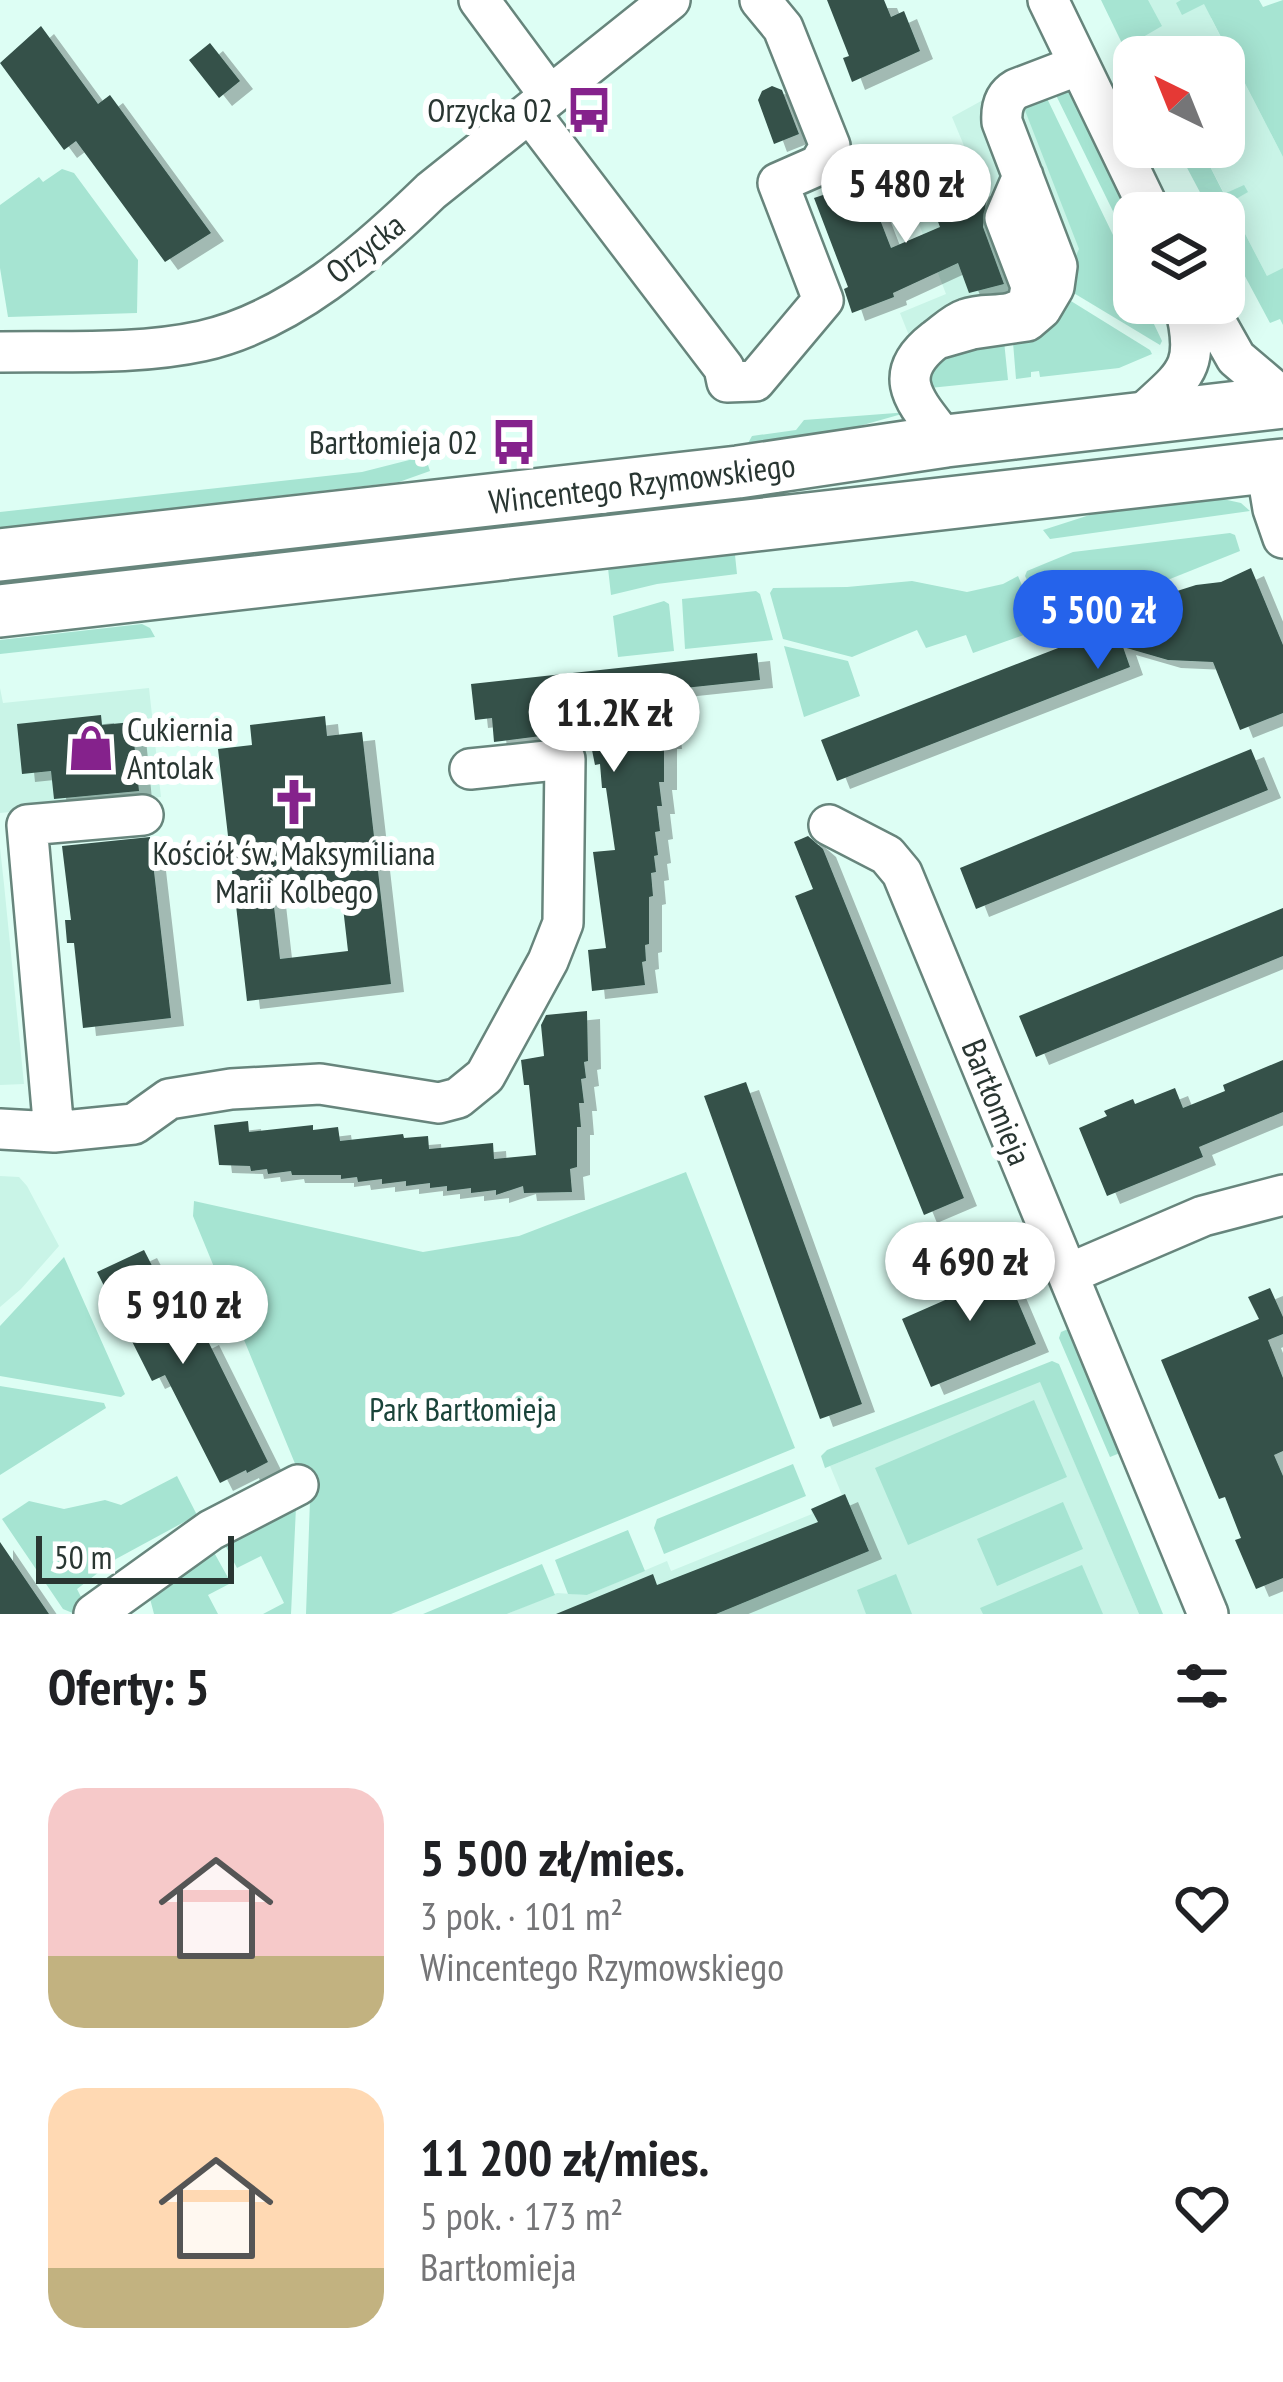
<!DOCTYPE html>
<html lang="pl">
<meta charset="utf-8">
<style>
:root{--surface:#fff;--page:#f6f6f6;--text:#202124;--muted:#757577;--accent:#2563eb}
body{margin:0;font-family:"PT Sans Narrow",sans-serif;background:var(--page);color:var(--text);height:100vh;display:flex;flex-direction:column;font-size:45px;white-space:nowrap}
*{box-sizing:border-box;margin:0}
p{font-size:39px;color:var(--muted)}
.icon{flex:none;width:66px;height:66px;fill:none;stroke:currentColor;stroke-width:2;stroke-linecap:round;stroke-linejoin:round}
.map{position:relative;height:1614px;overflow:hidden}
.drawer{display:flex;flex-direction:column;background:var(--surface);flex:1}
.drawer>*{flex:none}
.needle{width:78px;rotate:317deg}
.controls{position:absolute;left:1113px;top:36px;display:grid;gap:24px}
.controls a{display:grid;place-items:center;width:132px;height:132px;border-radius:24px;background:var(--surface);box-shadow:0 6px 30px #0003;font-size:60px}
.scale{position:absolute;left:36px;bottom:30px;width:198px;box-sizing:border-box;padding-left:12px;border:6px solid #293632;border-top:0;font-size:33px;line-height:42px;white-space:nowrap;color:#293632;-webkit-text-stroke:9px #fff;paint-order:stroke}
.price{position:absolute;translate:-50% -102px;padding:0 27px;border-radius:42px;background:#fff;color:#222;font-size:39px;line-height:78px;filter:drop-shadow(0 3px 6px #0008)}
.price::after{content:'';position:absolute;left:50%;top:72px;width:36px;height:27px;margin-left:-18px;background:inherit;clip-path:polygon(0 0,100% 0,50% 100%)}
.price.on{background:var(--accent);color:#fff}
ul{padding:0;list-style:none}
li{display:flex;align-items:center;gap:36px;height:300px;padding:0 48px}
li span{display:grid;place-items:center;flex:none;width:336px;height:240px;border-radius:36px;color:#555}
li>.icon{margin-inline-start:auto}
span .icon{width:144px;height:144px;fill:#fffc;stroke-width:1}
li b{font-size:51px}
h2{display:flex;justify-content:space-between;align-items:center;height:144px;padding:0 48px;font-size:51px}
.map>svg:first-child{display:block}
.built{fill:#c9f4e7}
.green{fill:#a6e4d2}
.building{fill:#345149;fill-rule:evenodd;filter:url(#shadow)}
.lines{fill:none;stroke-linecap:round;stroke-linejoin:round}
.minor-casing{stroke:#67857c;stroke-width:44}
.major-casing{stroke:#67857c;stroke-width:56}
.minor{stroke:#fff;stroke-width:39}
.major{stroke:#fff;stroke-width:51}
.labels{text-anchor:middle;stroke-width:12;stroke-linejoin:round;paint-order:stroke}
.poi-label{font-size:33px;fill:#293632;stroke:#fff;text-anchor:end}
.street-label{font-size:33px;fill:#293632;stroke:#fff}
.park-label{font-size:33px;fill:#194339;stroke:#fff}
</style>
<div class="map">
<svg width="1283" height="1614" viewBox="0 0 1283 1614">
<defs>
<filter id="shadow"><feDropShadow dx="13" dy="8" stdDeviation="0" flood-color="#0004"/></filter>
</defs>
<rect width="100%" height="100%" fill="#ddfef4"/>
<!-- built -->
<path class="built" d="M 1123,0 L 1245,0 L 1211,18 L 1283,157 L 1283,296 L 1279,299 L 1200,147 L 1224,147 L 1224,57 L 1153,57 Z
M 1012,72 L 1085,258 L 912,343 L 900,313 L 946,294 L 905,188 L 970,160 L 952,117 L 983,100 L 997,80 Z
M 0,688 L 3,703 L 149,688 L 161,797 L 0,813 Z
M 0,848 L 4,884 L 24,1084 L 0,1085 Z
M 0,1176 L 19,1177 L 27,1186 L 59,1246 L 21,1289 L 0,1307 Z
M 1040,1381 L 1139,1614 L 507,1614 L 557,1593 L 587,1595 L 667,1561 L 671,1571 L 812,1514 L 811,1509 L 842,1495 L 830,1466 Z"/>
<!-- green -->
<path class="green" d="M 1101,0 L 1148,0 L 1162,26 L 1143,37 L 1153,57 L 1134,57 L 1134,68 Z
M 1181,0 L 1259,0 L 1263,7 L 1283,0 L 1283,157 L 1204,4 L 1182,15 L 1176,3 Z
M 1051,85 L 1068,90 L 1134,224 L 1134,254 Z
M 1041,86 L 1128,266 L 1134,281 L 1134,303 L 1144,303 L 1162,341 L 1160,345 L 1062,286 L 1079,249 L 1019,95 Z
M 1176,147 L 1200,147 L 1224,194 L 1244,185 L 1248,192 L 1229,203 L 1267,276 L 1283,268 L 1283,325 L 1280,319 L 1270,323 L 1224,237 L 1224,213 L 1211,213 Z
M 62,169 L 74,173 L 138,260 L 137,313 L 8,317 L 0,268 L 0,205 L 39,177 L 43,182 Z
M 1058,293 L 1150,350 L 1152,354 L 1119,368 L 1040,377 L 1039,371 L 1031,372 L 1031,377 L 1016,379 L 1012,330 Z
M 1003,331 L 1008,380 L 920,389 L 927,360 Z
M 909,412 L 824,436 L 747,445 L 752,436 L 796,430 L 804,420 Z
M 425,456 L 430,471 L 399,482 L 0,528 L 0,512 L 362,472 Z
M 1218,498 L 1241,503 L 1250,511 L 1050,539 L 1043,530 L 1099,512 Z
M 1230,533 L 1235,535 L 1240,551 L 1050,627 L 1025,576 L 1027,571 L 1073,552 Z
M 735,555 L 737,574 L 657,584 L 611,595 L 608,568 Z
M 1018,576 L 1041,629 L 973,653 L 966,635 L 926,648 L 917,630 L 852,657 L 783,639 L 770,593 L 773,588 L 847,587 L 912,581 L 967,592 L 1003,584 Z
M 756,591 L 760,594 L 773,640 L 685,649 L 682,599 Z
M 664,601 L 669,604 L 674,651 L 618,657 L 613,616 Z
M 142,624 L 150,628 L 155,637 L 0,654 L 0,640 Z
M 784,646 L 848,661 L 860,696 L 804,717 Z
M 686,1172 L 795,1448 L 391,1614 L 306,1614 L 310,1500 L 193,1216 L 194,1201 L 423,1252 L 519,1236 Z
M 64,1257 L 125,1394 L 121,1397 L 0,1376 L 0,1326 Z
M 1073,1327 L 1125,1451 L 1110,1457 L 1059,1338 L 1061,1332 Z
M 1052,1361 L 1059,1364 L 1163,1614 L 1139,1614 L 1040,1382 L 825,1468 L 821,1456 L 827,1450 Z
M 0,1386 L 104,1403 L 106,1408 L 0,1475 Z
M 1034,1400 L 1067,1477 L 908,1545 L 875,1468 Z
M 793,1464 L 806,1496 L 664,1554 L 654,1528 L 657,1519 Z
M 177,1476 L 197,1515 L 116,1559 L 77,1589 L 86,1607 L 75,1614 L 63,1609 L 2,1519 L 29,1501 L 64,1509 L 105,1500 L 121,1505 Z
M 1063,1502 L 1083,1549 L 997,1586 L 977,1539 Z
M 296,1507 L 291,1614 L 263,1614 L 284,1603 L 261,1556 L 237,1568 L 224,1543 Z
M 628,1530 L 645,1571 L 587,1595 L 568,1594 L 555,1560 Z
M 211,1547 L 231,1583 L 208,1595 L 218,1614 L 154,1614 L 148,1591 Z
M 542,1564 L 555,1595 L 507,1614 L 423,1614 Z
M 1082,1565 L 1103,1614 L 983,1614 L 980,1608 Z
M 896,1574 L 912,1614 L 866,1614 L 857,1590 Z"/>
<!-- building -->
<path class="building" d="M 827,0 L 884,0 L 891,17 L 904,11 L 920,51 L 852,82 L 843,58 L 849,56 Z
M 41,26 L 98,104 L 110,95 L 211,233 L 165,262 L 76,141 L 64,150 L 0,63 Z
M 210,43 L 240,81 L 219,98 L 189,60 Z
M 772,86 L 782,90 L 799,134 L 774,144 L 758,100 L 762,91 Z
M 865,181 L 891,248 L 940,227 L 932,206 L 980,187 L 986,201 L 983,227 L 1004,284 L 969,293 L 958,263 L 893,293 L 894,297 L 852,313 L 844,289 L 848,287 L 814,198 Z
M 1251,568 L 1283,645 L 1283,713 L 1240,730 L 1213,662 L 1168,660 L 1123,647 L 1130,667 L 837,781 L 821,740 L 1115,626 L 1120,640 L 1155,598 L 1196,585 L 1221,582 Z
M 757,653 L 760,680 L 675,689 L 676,699 L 664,701 L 669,741 L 664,741 L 664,782 L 659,782 L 662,806 L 657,806 L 660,831 L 655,832 L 658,855 L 654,856 L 656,872 L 651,873 L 653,896 L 649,897 L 649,944 L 645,945 L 646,961 L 642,962 L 645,985 L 592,991 L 588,950 L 606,948 L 593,852 L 615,850 L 606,788 L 602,788 L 600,764 L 595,765 L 588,730 L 494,742 L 492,718 L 475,720 L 471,684 Z
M 101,715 L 102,725 L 132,722 L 139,791 L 54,799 L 51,771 L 22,774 L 17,724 Z
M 325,716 L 327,736 L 362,732 L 391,984 L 247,1001 L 218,749 L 252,745 L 250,725 ZM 340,881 L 348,951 L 280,959 L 272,889 Z
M 1251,749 L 1268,790 L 976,909 L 960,868 Z
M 808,836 L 823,849 L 964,1198 L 924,1215 L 795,896 L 813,889 L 794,842 Z
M 150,837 L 171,1018 L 83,1028 L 74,943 L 67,943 L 65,920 L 71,920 L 62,846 Z
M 1283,908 L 1283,956 L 1036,1057 L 1019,1016 Z
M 587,1011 L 588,1061 L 584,1062 L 586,1078 L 581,1079 L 584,1103 L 579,1103 L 581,1127 L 577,1127 L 577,1167 L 570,1169 L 572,1192 L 524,1193 L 523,1186 L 496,1195 L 496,1190 L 471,1193 L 471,1188 L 447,1191 L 447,1186 L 430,1188 L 430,1183 L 406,1186 L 406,1181 L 382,1184 L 382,1179 L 358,1182 L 357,1177 L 341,1179 L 341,1175 L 292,1175 L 291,1171 L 268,1174 L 267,1169 L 251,1171 L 250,1166 L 219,1165 L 214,1125 L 248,1121 L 249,1132 L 313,1125 L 313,1130 L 338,1127 L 340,1141 L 403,1134 L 404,1138 L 428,1136 L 429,1149 L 493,1143 L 494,1159 L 536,1155 L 529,1085 L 524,1085 L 521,1060 L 544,1056 L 541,1025 L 546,1015 Z
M 1283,1060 L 1283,1112 L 1199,1147 L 1203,1157 L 1107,1196 L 1079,1128 L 1107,1116 L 1104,1111 L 1133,1099 L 1135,1104 L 1175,1088 L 1183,1108 L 1225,1091 L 1223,1085 Z
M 746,1082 L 862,1404 L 820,1419 L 704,1096 Z
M 144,1250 L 192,1344 L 206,1337 L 268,1462 L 247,1473 L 246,1470 L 220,1483 L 165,1375 L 152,1381 L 97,1272 Z
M 998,1255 L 1036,1344 L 931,1387 L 902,1319 L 952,1297 L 943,1277 Z
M 1270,1288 L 1283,1317 L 1283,1334 L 1268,1340 L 1283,1378 L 1283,1451 L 1274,1455 L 1283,1476 L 1283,1578 L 1256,1589 L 1235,1540 L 1241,1538 L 1225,1497 L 1219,1499 L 1161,1360 L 1259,1319 L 1248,1297 Z
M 845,1494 L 869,1551 L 716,1614 L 556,1614 L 653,1574 L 657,1585 L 818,1522 L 811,1509 Z
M 0,1542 L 49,1614 L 0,1614 Z"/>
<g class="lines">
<defs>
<path id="minor" d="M 479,0 L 550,96
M 1048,0 L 1151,213
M 530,113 L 724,368 L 727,382 L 755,381 L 823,300 L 778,183 L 819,165 L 830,146 L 783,28 L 760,0
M 1205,303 L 1236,358 L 1283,398
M 937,339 L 972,329 L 1027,321 L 1041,309 L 1054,287 L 1057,266 L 1002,122 C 1001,108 1004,96 1016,89 L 1079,65
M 0,352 C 66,351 138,355 202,341 C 291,321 367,253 431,191 L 670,0
M 1137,419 C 1184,375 1202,371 1184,303
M 946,441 C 918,404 887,377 935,340 C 945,333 954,323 966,319 C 987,311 1009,321 1028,304 L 1031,286 L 1005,218 L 1023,176
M 1266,467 L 1273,509 L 1283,538
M 829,825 L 887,855 L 902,873 L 1208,1614
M 0,1129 L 54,1132 L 134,1124 L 169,1099 L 231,1089 L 320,1084 L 439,1103 L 458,1098 L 485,1076 L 548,961 L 563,923 L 565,759 L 470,769
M 54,1132 L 27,825 L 143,815
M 1068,1274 L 1203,1216 L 1283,1195
M 94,1614 L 211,1530 L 298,1485"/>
<path id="major" d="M 0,555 L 738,472 L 946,441 L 1283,402
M 0,611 L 1283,465"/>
</defs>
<!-- minor casing -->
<use href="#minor" class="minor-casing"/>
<!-- major casing -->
<use href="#major" class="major-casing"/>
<!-- minor -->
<use href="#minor" class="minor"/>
<!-- major -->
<use href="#major" class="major"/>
</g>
<!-- icons -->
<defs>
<symbol id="bus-bare" viewBox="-9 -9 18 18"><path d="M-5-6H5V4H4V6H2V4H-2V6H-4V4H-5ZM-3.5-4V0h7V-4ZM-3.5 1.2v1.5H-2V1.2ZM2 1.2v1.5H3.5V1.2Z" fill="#85228c" stroke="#fff" stroke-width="2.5" paint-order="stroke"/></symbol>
<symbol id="shop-bare" viewBox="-9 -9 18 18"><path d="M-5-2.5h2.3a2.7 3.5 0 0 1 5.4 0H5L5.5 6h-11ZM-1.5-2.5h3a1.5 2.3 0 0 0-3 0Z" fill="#85228c" stroke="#fff" stroke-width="2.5" paint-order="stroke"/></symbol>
<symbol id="church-bare" viewBox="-9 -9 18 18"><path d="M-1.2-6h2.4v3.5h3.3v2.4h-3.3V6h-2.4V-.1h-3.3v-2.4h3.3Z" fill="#85228c" stroke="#fff" stroke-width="2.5" paint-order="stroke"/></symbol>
</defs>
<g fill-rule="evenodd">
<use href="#bus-bare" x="556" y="77" width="66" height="66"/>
<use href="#bus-bare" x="481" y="409" width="66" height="66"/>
<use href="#shop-bare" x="58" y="715" width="66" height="66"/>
<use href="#church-bare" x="261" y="769" width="66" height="66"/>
</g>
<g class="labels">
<!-- poi labels -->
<g class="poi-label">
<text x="553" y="122">Orzycka 02</text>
<text x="478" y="454">Bartłomieja 02</text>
<text x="127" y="741" text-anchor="start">Cukiernia<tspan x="127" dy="38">Antolak</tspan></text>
<text x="294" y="865" text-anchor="middle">Kościół św. Maksymiliana<tspan x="294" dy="38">Marii Kolbego</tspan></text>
</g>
<!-- street labels -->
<g class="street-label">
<text transform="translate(365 248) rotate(-39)" y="12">Orzycka</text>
<text transform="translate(642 483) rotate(-7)" y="12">Wincentego Rzymowskiego</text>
<text transform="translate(997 1102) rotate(68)" y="12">Bartłomieja</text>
</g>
<!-- park labels -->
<g class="park-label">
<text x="463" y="1421">Park Bartłomieja</text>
</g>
</g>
</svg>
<div class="controls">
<a><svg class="needle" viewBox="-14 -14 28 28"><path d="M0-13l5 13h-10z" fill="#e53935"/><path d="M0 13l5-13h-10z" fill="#757577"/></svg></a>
<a><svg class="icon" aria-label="layers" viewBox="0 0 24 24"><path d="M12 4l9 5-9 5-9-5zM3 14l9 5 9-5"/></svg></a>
</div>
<div class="scale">50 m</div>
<b class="price" style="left:906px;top:246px">5 480 zł</b>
<b class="price on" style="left:1098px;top:672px">5 500 zł</b>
<b class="price" style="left:614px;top:775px">11.2K zł</b>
<b class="price" style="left:970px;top:1324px">4 690 zł</b>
<b class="price" style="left:183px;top:1367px">5 910 zł</b>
</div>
<section class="drawer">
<h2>Oferty: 5<svg class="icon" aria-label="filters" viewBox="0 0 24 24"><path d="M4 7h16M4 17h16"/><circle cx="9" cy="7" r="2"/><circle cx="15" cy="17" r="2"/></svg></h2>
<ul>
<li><span style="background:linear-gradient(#f6c9c9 70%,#c2b280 0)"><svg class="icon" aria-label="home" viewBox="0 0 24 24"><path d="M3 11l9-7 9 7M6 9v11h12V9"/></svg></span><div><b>5 500 zł/mies.</b><p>3 pok. · 101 m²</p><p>Wincentego Rzymowskiego</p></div><svg class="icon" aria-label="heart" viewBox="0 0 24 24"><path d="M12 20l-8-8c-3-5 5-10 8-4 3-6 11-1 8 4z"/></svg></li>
<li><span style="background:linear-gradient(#ffd9b3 75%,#c2b280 0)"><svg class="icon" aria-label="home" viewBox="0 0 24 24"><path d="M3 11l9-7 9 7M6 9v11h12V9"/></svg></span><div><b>11 200 zł/mies.</b><p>5 pok. · 173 m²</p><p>Bartłomieja</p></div><svg class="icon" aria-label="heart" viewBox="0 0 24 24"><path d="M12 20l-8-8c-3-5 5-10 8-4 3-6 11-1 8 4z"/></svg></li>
</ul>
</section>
